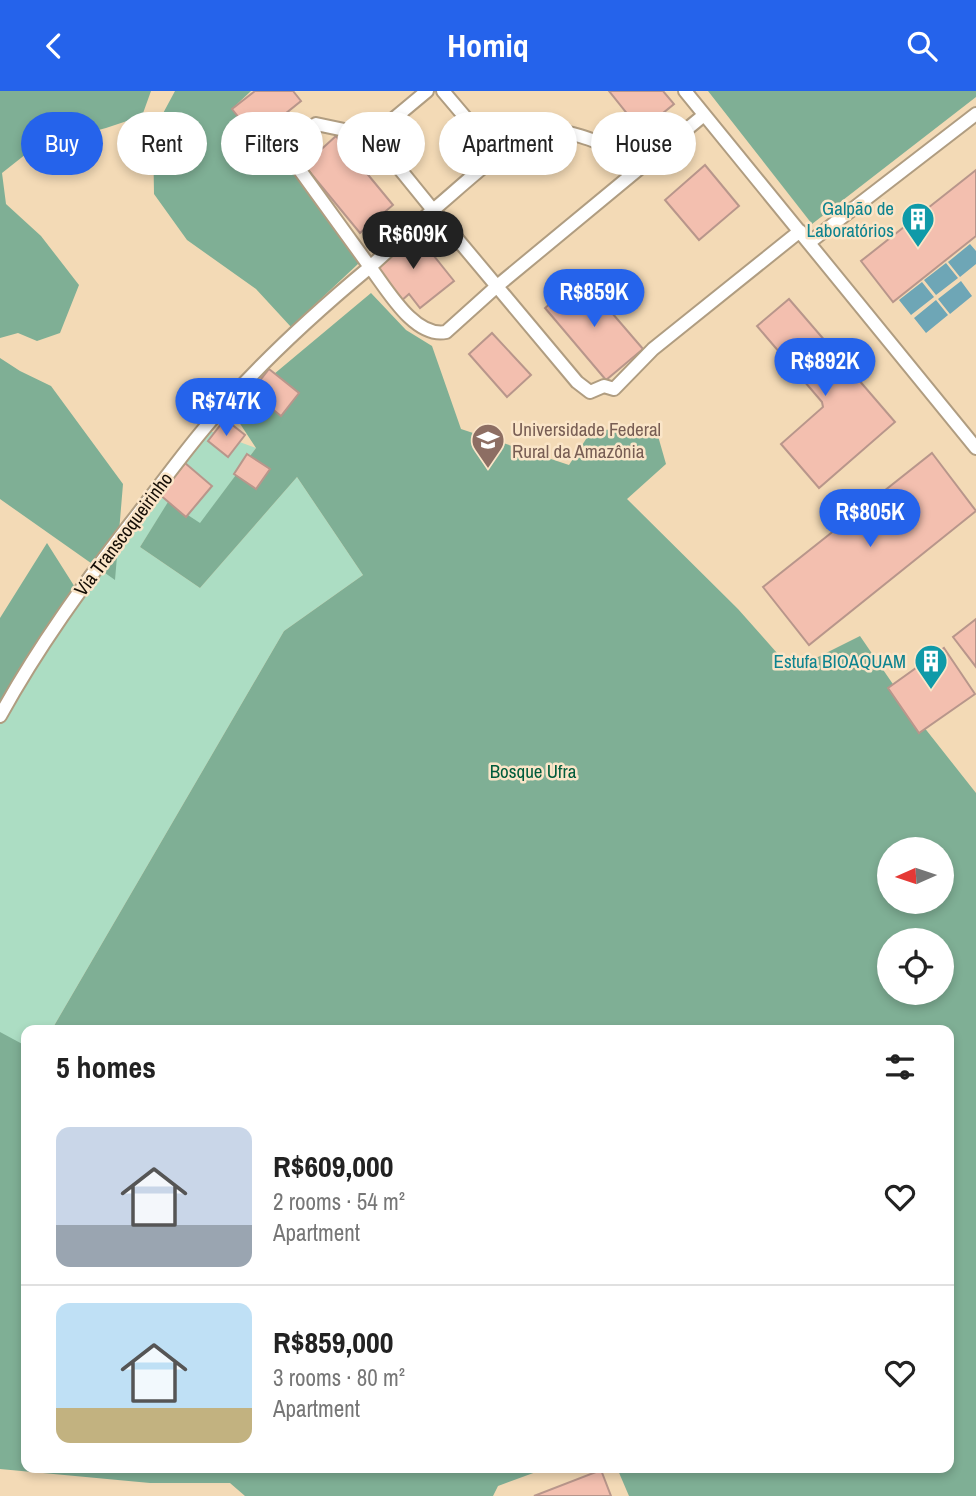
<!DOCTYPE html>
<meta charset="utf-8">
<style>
:root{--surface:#fff;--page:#f6f6f6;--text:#222;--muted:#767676;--line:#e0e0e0;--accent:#2563eb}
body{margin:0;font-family:"Archivo Narrow",sans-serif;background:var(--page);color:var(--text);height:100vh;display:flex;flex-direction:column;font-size:26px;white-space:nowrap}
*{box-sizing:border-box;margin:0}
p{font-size:23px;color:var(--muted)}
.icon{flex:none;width:38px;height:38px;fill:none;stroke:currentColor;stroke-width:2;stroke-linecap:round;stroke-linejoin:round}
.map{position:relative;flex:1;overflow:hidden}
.sheet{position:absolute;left:21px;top:934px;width:933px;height:448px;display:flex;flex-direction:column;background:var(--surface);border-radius:14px;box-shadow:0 4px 10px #0003}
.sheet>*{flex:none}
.guide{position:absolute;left:21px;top:21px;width:934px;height:63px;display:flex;gap:14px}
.needle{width:46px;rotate:267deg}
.controls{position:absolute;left:877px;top:746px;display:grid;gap:14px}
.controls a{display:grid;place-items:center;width:77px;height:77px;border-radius:50%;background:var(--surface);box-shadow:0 4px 10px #0003;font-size:35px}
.price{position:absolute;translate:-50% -60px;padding:0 16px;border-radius:24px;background:var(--accent);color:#fff;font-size:23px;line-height:46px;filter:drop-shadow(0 2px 4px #0008)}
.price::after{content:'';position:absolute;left:50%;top:42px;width:21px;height:16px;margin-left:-10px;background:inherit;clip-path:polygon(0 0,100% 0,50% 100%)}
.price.on{background:#222;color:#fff}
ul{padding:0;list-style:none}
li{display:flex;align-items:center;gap:21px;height:175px;padding:0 35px}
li+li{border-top:2px solid var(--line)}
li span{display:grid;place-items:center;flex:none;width:196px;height:140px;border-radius:14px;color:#555}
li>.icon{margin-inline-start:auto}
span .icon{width:84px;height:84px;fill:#fffc;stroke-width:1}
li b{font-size:30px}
h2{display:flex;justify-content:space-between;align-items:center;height:84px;padding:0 35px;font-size:30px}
.chip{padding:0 24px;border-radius:32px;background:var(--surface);box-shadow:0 4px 10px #0003;font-size:24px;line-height:63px}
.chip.on{background:var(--accent);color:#fff}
header{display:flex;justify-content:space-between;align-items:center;height:91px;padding:0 35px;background:var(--accent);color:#fff;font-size:32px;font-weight:700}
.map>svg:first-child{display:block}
.built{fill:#f3dab6;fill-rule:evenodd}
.green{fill:#acddc3}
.forest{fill:#7faf95;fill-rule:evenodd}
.water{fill:#6ea6b6}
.building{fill:#f3bfaf;stroke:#b8968b;stroke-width:2}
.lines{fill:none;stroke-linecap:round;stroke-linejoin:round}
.service-casing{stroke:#b09d81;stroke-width:16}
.service{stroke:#fff;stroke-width:12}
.labels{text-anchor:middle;stroke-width:5;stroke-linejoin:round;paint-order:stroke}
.culture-label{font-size:19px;fill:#0d838f;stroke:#fae5c8;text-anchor:end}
.education-label{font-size:19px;fill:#785e54;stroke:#fae5c8;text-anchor:start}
.street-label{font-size:19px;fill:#130c04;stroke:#fae5c8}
.park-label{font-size:19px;fill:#005c3c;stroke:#fae5c8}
</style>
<header><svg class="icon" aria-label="back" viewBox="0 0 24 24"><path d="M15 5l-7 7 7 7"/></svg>Homiq<svg class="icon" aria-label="search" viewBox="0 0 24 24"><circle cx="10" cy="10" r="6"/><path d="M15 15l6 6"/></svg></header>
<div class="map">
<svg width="976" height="1405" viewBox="0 0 976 1405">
<rect width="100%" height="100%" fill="#fae5c8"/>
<!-- built -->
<path class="built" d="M 0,0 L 976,0 L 976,1405 L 0,1405 ZM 889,758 L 942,758 L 942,810 L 889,810 ZM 889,849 L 942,849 L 942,901 L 889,901 ZM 26,940 L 948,940 L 948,1377 L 26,1377 Z"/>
<!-- green -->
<path class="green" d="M 204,338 L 256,357 L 200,433 L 168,412 L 140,456 L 200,497 L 297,386 L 363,484 L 284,540 L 51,940 L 26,940 L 26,957 L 0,949 L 0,628 L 78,501 Z"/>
<!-- forest -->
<path class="forest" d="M 0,0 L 151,0 L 142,25 L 106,37 L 50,52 L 26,63 L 2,82 L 6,113 L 41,145 L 79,194 L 60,242 L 37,250 L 18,242 L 0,247 Z
M 175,0 L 251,0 L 234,16 L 301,92 L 359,172 L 291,236 L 256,198 L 187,149 L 154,103 L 153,41 Z
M 708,0 L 976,0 L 976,6 L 812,133 Z
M 371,202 L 406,239 L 432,255 L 461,338 L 569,374 L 592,339 L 656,338 L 666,373 L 627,408 L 738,518 L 792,579 L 860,545 L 912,621 L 976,702 L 976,1405 L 629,1405 L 617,1377 L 948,1377 L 948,940 L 51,940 L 284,540 L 363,484 L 297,386 L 200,497 L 140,456 L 168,411 L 200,432 L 256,357 L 231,319 ZM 889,758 L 942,758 L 942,810 L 889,810 ZM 889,849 L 942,849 L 942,901 L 889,901 Z
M 0,267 L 20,280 L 51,295 L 123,393 L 115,489 L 0,408 Z
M 47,452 L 78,501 L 0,628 L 0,527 Z
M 0,941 L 26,955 L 26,1377 L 547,1377 L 498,1395 L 493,1405 L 245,1405 L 230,1392 L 150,1392 L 0,1378 Z"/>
<!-- water -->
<path class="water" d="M 970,153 L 976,160 L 976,173 L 960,186 L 948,171 Z
M 946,172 L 958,187 L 936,204 L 924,189 Z
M 961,190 L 972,205 L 950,223 L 938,208 Z
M 922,191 L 934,206 L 911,224 L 899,209 Z
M 936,209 L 948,224 L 926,242 L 914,227 Z"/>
<!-- building -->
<path class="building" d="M 255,0 L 293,0 L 301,10 L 255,47 L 232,18 Z
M 609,0 L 663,0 L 674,13 L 641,40 Z
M 336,45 L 393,114 L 360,142 L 304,74 Z
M 705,74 L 739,115 L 699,149 L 665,109 Z
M 976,79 L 976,145 L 893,211 L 861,170 Z
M 414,140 L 454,190 L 420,217 L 409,203 L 400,211 L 371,175 Z
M 581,186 L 643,258 L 606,289 L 545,217 Z
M 789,208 L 895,331 L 819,397 L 781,353 L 823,316 L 822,311 L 757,235 Z
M 492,242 L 531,284 L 507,306 L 469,263 Z
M 269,278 L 299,302 L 281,325 L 251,301 Z
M 225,328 L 245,344 L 228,366 L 208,350 Z
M 932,362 L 976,420 L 809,554 L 763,496 Z
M 247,363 L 270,378 L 256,398 L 234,383 Z
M 185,372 L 212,395 L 186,426 L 159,403 Z
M 976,528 L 976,576 L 953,546 Z
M 944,557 L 975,603 L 919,642 L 888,597 Z
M 601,1379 L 611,1405 L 534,1405 Z"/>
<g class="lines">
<defs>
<path id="service" d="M 443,0 L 498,65
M 685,0 L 976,357
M 373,45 L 433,119 L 370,176 L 286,60 L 316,33 L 373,45 L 427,0
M 646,72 C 613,59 574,35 537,41 C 514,45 454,102 433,119 L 577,291 L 590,301 L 604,295 L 614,298 L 653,258 L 800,140
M 810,151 L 976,23
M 0,625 C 38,556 83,494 131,432 C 155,401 178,369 203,339 C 251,280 311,225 370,176 C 387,198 414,247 446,241 L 496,196 L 704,24"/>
</defs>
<!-- service casing -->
<use href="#service" class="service-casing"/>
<!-- service -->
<use href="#service" class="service"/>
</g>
<!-- icons -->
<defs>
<symbol id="building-pin" viewBox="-11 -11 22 30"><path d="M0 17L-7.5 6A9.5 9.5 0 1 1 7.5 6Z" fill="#0f9aa8" stroke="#fae5c8"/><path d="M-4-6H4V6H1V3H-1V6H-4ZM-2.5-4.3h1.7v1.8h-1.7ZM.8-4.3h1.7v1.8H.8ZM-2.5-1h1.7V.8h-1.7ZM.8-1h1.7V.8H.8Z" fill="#fff"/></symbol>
<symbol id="university-pin" viewBox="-11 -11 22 30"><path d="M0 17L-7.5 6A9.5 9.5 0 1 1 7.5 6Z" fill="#8d6e63" stroke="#fae5c8"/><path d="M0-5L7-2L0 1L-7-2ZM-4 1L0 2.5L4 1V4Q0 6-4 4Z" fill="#fff"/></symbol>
</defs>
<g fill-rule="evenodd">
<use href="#building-pin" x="899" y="109" width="38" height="52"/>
<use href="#university-pin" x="469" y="330" width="38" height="52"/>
<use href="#building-pin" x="912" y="551" width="38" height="52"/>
</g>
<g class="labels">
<!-- culture labels -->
<g class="culture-label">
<text x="894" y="124">Galpão de<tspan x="894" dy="22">Laboratórios</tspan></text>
<text x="906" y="577">Estufa BIOAQUAM</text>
</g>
<!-- education labels -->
<g class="education-label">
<text x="512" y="345">Universidade Federal<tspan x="512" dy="22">Rural da Amazônia</tspan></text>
</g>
<!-- street labels -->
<g class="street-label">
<text transform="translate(123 443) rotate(-53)" y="7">Via Transcoqueirinho</text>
</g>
<!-- park labels -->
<g class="park-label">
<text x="533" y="687">Bosque Ufra</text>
</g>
</g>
</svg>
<div class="controls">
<a><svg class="needle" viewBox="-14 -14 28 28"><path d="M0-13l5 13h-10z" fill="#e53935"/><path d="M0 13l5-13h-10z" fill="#767676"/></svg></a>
<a><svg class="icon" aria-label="locate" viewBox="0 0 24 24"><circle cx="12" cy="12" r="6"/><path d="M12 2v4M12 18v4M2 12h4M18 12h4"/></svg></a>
</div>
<b class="price on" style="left:413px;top:180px">R$609K</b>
<b class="price" style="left:594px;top:238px">R$859K</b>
<b class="price" style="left:825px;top:307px">R$892K</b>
<b class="price" style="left:226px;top:347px">R$747K</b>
<b class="price" style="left:870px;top:458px">R$805K</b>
<div class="guide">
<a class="chip on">Buy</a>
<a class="chip">Rent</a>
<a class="chip">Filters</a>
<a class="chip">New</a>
<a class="chip">Apartment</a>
<a class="chip">House</a>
</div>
<section class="sheet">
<h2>5 homes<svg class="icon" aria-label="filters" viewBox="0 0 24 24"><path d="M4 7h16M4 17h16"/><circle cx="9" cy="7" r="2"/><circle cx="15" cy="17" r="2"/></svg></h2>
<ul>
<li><span style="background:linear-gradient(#c9d6e8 70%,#9aa5b1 0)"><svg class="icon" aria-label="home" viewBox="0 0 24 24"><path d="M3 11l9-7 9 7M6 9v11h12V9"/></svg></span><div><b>R$609,000</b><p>2 rooms · 54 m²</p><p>Apartment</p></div><svg class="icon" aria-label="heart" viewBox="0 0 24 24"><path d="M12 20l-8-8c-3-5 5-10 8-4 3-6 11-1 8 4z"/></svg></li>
<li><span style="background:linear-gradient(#bfe0f5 75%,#c2b280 0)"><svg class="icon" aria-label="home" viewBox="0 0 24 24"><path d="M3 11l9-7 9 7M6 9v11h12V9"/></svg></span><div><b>R$859,000</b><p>3 rooms · 80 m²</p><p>Apartment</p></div><svg class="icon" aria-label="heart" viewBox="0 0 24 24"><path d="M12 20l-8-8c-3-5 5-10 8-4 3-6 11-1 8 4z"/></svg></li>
</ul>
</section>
</div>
